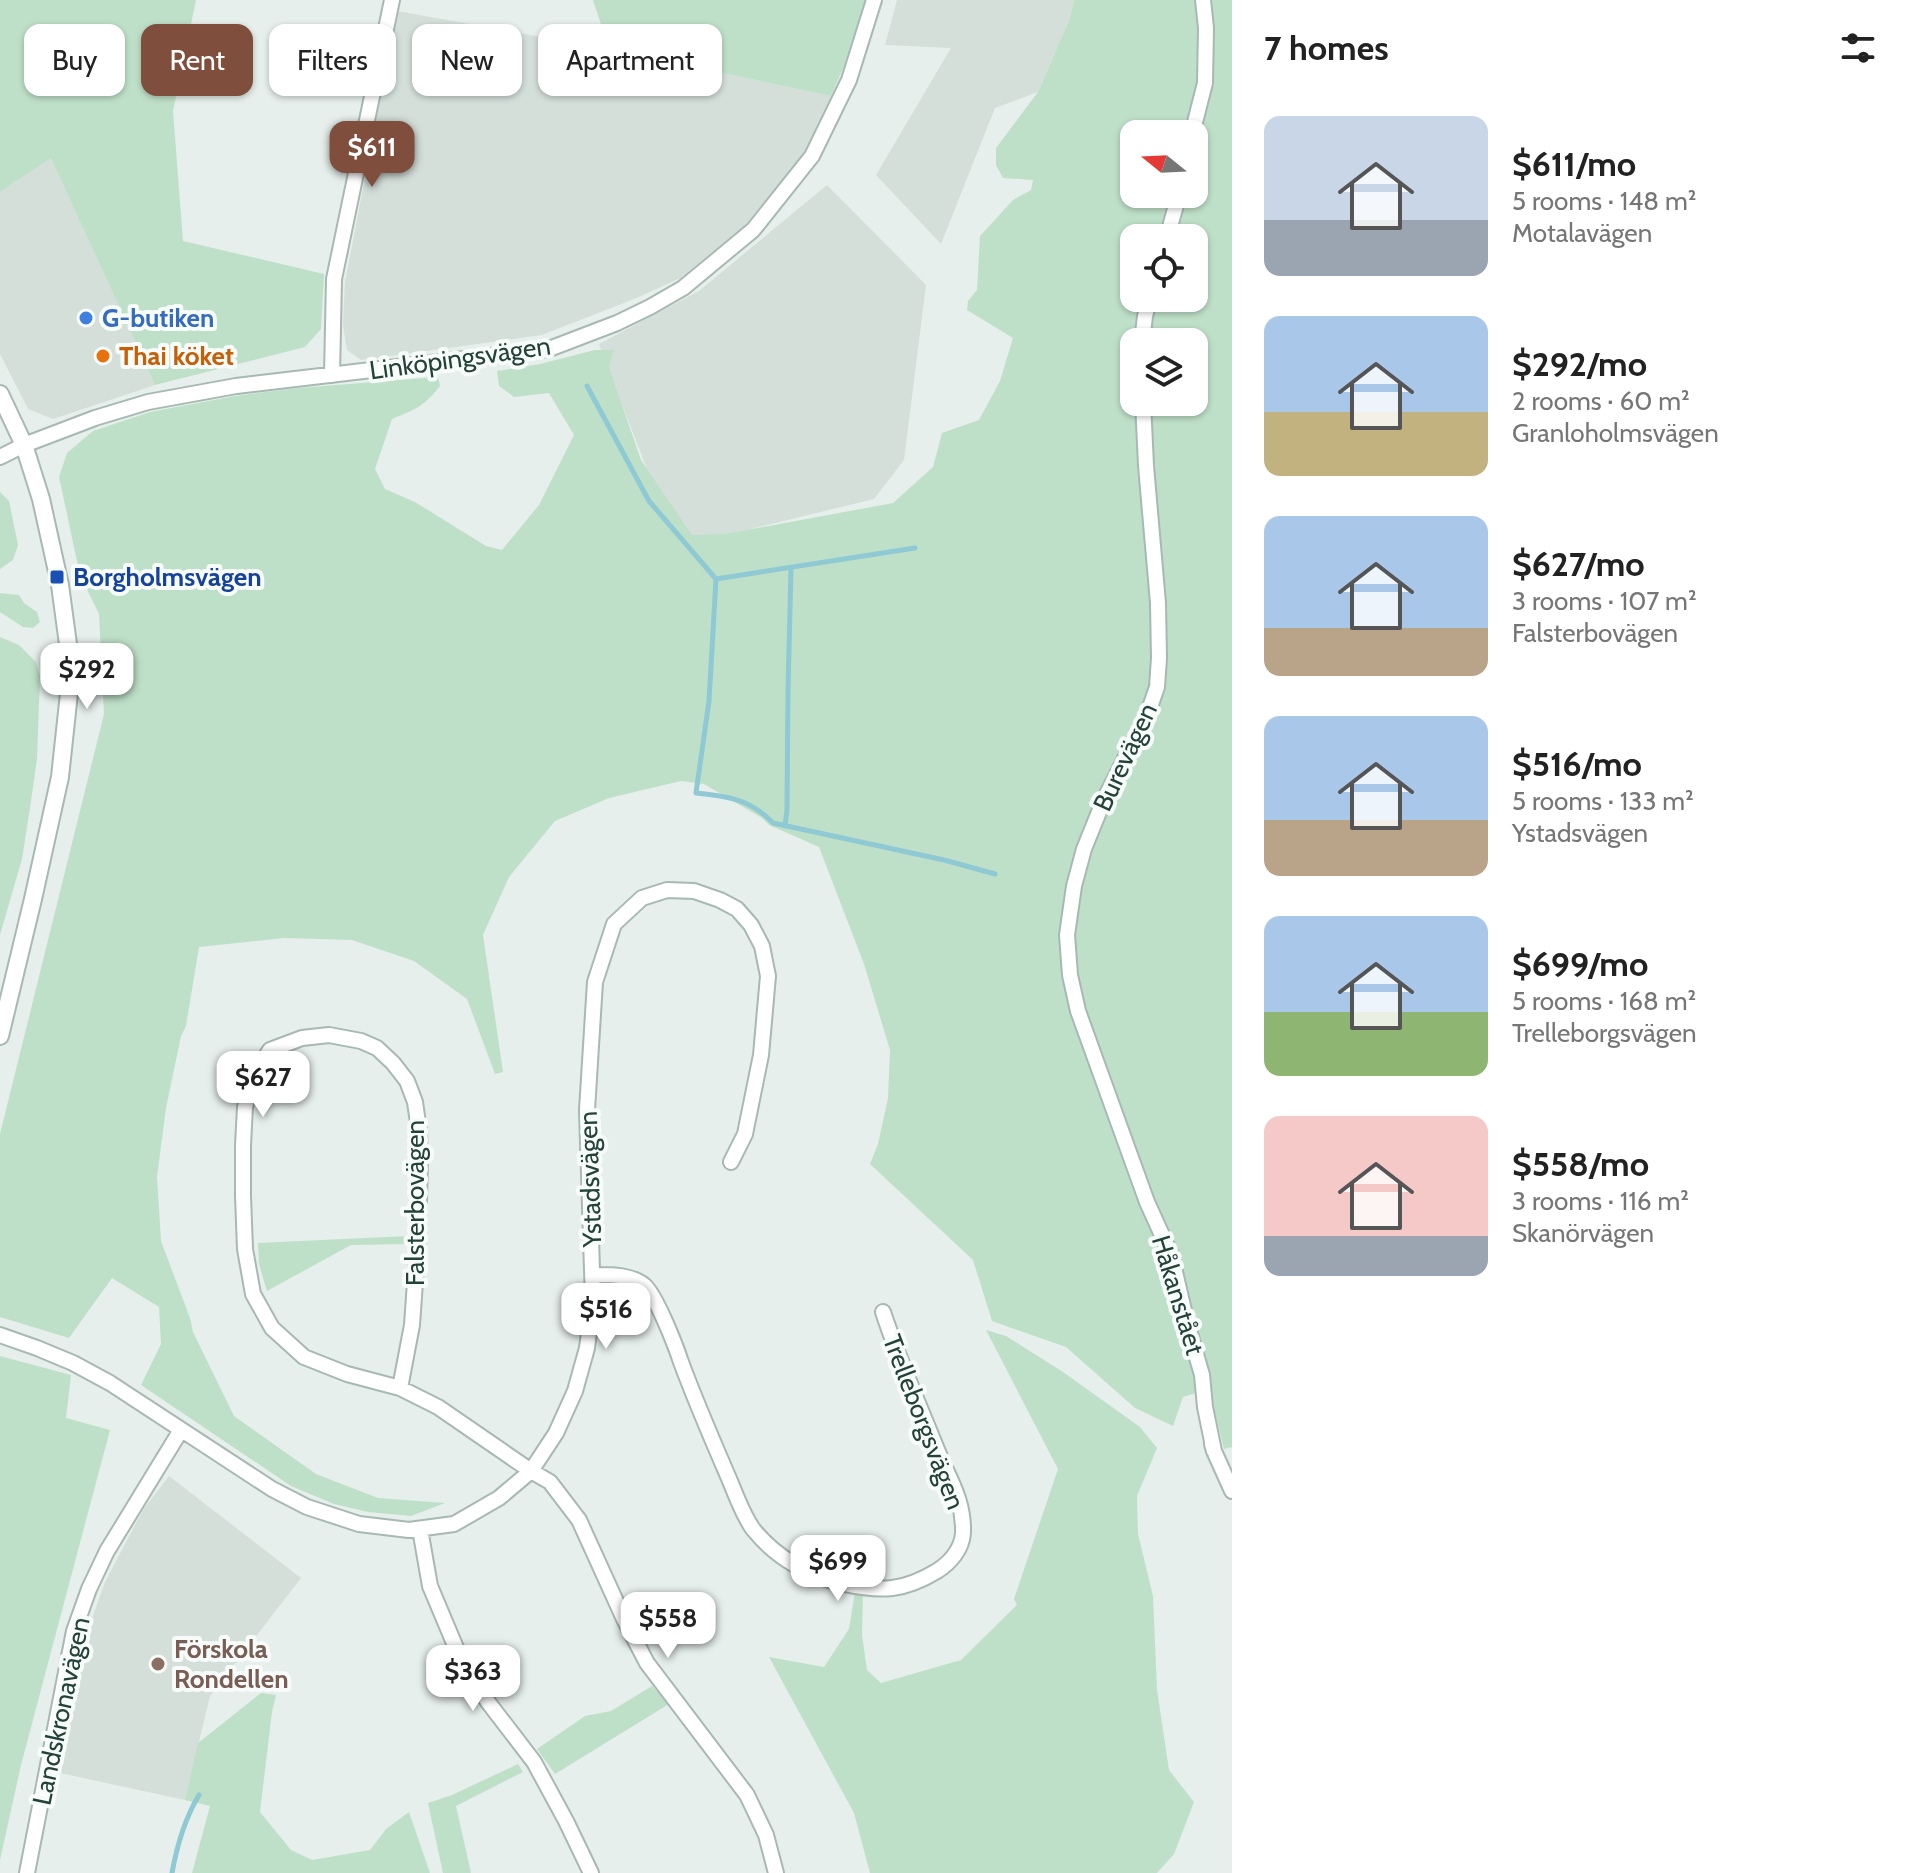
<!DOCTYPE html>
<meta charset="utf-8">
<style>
:root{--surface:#fff;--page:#f6f6f6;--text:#222;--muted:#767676;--accent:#804e3d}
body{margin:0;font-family:Cabin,sans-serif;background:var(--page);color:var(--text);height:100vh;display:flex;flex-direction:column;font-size:30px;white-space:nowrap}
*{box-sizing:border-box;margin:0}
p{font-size:26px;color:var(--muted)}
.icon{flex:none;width:44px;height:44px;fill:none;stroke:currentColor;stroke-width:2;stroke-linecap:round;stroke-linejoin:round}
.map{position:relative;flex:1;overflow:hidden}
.side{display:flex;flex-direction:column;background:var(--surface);width:680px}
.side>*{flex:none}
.hud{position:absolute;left:24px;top:24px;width:760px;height:72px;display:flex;gap:16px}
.needle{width:52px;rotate:288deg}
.controls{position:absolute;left:1120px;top:120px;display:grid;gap:16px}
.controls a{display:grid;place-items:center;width:88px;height:88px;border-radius:16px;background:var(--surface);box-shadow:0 2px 6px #0004;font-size:40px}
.price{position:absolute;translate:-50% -68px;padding:0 18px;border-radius:16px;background:#fff;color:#222;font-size:26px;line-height:52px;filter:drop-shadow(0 2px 4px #0008)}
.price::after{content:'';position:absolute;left:50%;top:48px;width:24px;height:18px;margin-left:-12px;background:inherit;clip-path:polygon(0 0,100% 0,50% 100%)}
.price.active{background:var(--accent);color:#fff}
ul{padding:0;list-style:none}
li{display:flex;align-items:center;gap:24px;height:200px;padding:0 32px}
li span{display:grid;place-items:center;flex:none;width:224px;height:160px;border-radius:16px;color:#555}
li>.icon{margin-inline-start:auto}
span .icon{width:96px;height:96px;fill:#fffc;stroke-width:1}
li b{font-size:34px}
h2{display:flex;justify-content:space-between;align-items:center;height:96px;padding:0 32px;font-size:34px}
.chip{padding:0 28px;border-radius:16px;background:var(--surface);box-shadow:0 2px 6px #0004;font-size:28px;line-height:72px}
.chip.active{background:var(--accent);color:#fff}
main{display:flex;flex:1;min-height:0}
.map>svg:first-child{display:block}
.built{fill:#d4dfda}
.green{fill:#bfe0c8;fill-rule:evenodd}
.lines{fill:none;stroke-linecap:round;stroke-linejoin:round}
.stream{stroke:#8ec9d4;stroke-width:5}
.minor-casing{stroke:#a8b8b2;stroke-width:18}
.tertiary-casing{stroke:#a8b8b2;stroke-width:20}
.minor{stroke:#fff;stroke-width:14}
.tertiary{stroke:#fff;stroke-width:16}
.shop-dot{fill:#3f7fe0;stroke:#f7fbf9;stroke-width:3}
.food-dot{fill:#e8710a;stroke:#f7fbf9;stroke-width:3}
.transit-dot{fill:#1a4fb4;stroke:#f7fbf9;stroke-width:3}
.education-dot{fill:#8d6e63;stroke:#f7fbf9;stroke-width:3}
.labels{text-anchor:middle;stroke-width:8;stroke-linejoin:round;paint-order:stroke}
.shop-label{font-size:26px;font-weight:bold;fill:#366cbe;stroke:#f7fbf9;text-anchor:start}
.food-label{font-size:26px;font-weight:bold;fill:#c56008;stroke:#f7fbf9;text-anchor:start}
.street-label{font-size:26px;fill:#24423a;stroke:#f7fbf9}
.transit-label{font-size:26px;font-weight:bold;fill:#164399;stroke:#f7fbf9;text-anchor:start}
.education-label{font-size:26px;font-weight:bold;fill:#785e54;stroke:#f7fbf9;text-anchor:start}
</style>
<main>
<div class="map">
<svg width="1232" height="1873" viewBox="0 0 1232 1873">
<rect width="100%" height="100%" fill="#e6efeb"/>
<!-- built -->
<path class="built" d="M 897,0 L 1074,0 L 1070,18 L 1038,92 L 995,108 L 941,244 L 876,175 L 951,48 L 885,45 Z
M 397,11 L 609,49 L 831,96 L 803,154 L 745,225 L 680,278 L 639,297 L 542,335 L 361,360 L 347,350 L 343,325 L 345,282 Z
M 51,157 L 155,385 L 53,419 L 28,409 L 0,354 L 0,192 Z
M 827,185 L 926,285 L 904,460 L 874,499 L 693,543 L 656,493 L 599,344 L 699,291 Z
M 169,1476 L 301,1578 L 210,1696 L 185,1800 L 60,1773 L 87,1632 L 105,1582 L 143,1510 Z"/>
<!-- green -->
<path class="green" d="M 0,0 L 196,0 L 173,111 L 183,241 L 324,274 L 321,329 L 305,347 L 155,385 L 51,158 L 0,192 Z
M 593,0 L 865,0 L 844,66 L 831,96 L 609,49 Z
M 1074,0 L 1232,0 L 1232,1449 L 1231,1447 L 1224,1449 L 1209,1389 L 1183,1397 L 1173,1426 L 1135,1408 L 1066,1347 L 992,1321 L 973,1260 L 870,1164 L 878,1144 L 888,1098 L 890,1050 L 864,964 L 819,847 L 769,825 L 762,818 L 704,784 L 681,781 L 609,798 L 555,821 L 509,877 L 483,935 L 503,1072 L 495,1074 L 467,999 L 414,961 L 352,940 L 284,938 L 199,947 L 186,1026 L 181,1036 L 166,1108 L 157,1177 L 161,1241 L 190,1318 L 193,1332 L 234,1416 L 316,1474 L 378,1498 L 445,1503 L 411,1516 L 368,1512 L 334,1504 L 291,1486 L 141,1385 L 161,1344 L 159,1307 L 112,1278 L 69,1338 L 0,1317 L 0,1134 L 104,714 L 99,614 L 80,575 L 59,477 L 67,453 L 93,431 L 150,412 L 235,396 L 298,388 L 438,377 L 440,386 C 425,406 414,410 392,419 L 375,469 L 385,489 L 415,502 L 486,546 L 502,550 L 539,505 L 574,435 L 549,393 L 514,397 L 499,386 L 497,371 L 540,364 L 595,350 L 614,350 L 609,367 L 641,460 L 692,535 L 725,534 L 893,503 L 933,467 L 942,433 L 979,420 L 1000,381 L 1013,338 L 967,310 L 968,301 L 977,290 L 980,236 L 1013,200 L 1031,190 L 1033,180 L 1003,178 L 996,165 L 996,148 L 1038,92 L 1070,18 ZM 1134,134 L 1194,134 L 1194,194 L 1134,194 ZM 1134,238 L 1194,238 L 1194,298 L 1134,298 ZM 1134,342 L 1194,342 L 1194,402 L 1134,402 Z
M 0,492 L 9,501 L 18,545 L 13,560 L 0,569 Z
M 0,593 L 19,595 L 24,603 L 37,612 L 40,622 L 33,628 L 23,627 L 0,612 Z
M 0,637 L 19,645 L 36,662 L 40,676 L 37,759 L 30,808 L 22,859 L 0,935 Z
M 408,1236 L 409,1244 L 351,1245 L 267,1291 L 259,1264 L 258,1243 Z
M 986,1330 L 1006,1336 L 1063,1372 L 1140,1427 L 1157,1448 L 1137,1496 L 1138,1534 L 1153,1596 L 1157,1690 L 1169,1770 L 1194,1802 L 1174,1854 L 1157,1873 L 870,1873 L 854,1813 L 769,1657 L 824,1667 L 849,1629 L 855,1591 L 863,1593 L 862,1635 L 867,1670 L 881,1683 L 961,1660 L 1017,1605 L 1014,1599 L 1058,1469 Z
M 0,1356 L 71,1375 L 66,1418 L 110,1430 L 21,1765 L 0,1860 Z
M 652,1686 L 669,1704 L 555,1774 L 537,1749 L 585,1716 L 611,1711 Z
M 261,1693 L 276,1695 L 272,1712 L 260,1812 L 291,1850 L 312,1860 L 370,1850 L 386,1829 L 409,1812 L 430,1873 L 192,1873 L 210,1806 L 185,1800 L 198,1743 Z
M 518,1764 L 523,1772 L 456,1806 L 471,1873 L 443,1873 L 428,1803 L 452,1795 Z"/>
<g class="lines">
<!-- stream -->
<path class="stream" d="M 587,386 L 649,501 L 716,579 L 915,548
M 716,579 L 709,701 L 696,793 C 727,796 750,799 773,823 L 944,860 L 995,874
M 785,826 L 787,809 L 788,689 L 791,568
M 172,1873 C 177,1845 184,1820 199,1795"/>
<defs>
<path id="minor" d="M 1192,134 L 1205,83 L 1206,28 L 1203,0
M 1167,238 L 1179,194
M 1142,342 L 1145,316 L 1150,298
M 332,375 L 334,279 L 392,0
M 1143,402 L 1146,466 L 1158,603 L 1159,658 L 1157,687 L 1148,713 L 1103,802 L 1084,849 L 1074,886 L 1067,935 L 1070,975 L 1078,1011 L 1147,1202 L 1171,1255 L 1187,1323 L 1202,1375 L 1205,1407 L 1214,1451
M 0,457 L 24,445 L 95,418 L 148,402 L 236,386 L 549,349 L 617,323 L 650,307 L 683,288 L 753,230 L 812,156 L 849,80 L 874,0
M 592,1275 C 608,1275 632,1274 645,1286 C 657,1298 675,1344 681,1362 C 695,1400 711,1437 727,1474 C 735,1492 742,1514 753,1529 C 775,1557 810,1577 844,1584 C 882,1592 904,1591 937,1571 C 950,1563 962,1549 963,1533 C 964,1498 948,1478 936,1447 C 918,1402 898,1358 883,1312
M 0,1335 L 37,1348 L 73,1363 L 110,1383 L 272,1489 L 307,1507 L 359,1524 L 409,1530 L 454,1524 L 499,1498 L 531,1471 L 556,1433 L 575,1391 L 587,1348 L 593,1302 L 587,1110 L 595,982 L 614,924 L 642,898 L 667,890 L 694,891 L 720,900 L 737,909 L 751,925 L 762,946 L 768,976 L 761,1055 L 745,1134 L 731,1162
M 400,1388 L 412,1325 L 418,1239 L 420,1162 L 419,1130 L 415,1102 L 407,1081 L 393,1063 L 377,1048 L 361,1041 L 329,1035 L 302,1038 L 270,1050 L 255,1073 L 245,1107 L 243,1145 L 243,1196 L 245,1249 L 253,1294 L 272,1328 L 304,1357 L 347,1374 L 400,1388 L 438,1407 L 531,1471 L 550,1482 L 579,1520 L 624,1619 L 647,1663 L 747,1795 L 766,1835 L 776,1873
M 1212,1444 L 1214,1451 L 1232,1491
M 420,1529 L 430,1586 L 459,1655 L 488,1702 L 534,1762 L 566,1821 L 591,1873
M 27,1873 L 74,1631 L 89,1589 L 107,1551 L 181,1430"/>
<path id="tertiary" d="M 0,394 L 24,445 L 41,499 L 60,585 L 70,659 L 70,684 L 60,777 L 33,899 L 0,1036"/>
</defs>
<!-- minor casing -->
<use href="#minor" class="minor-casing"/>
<!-- tertiary casing -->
<use href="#tertiary" class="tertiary-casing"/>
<!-- minor -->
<use href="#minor" class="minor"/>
<!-- tertiary -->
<use href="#tertiary" class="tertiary"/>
</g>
<!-- markers -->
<circle class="shop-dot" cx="86" cy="318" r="8"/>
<circle class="food-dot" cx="103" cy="356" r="8"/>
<rect class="transit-dot" x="49" y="569" width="16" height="16" rx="4"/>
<circle class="education-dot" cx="158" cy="1664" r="8"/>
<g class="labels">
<!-- shop labels -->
<g class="shop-label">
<text x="102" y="327">G-butiken</text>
</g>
<!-- food labels -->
<g class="food-label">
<text x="119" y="365">Thai köket</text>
</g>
<!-- street labels -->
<g class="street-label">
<text transform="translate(460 358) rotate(-8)" y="9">Linköpingsvägen</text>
<text transform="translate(1125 757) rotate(-65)" y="9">Burevägen</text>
<text transform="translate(590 1179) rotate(-92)" y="9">Ystadsvägen</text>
<text transform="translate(415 1203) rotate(-90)" y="9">Falsterbovägen</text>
<text transform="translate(1178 1295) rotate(73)" y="9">Håkanstået</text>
<text transform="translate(924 1422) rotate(69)" y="9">Trelleborgsvägen</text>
<text transform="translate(61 1711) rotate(-78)" y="9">Landskronavägen</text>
</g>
<!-- transit labels -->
<g class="transit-label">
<text x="73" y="586">Borgholmsvägen</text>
</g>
<!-- education labels -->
<g class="education-label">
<text x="174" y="1658">Förskola<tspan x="174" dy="30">Rondellen</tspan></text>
</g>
</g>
</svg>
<div class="controls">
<a><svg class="needle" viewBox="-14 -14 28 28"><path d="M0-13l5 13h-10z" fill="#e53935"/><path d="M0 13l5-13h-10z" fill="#767676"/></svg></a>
<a><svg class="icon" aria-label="locate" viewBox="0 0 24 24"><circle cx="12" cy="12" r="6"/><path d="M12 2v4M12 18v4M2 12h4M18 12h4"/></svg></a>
<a><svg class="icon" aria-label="layers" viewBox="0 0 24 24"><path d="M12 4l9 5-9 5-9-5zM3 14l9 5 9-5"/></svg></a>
</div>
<b class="price active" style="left:372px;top:189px">$611</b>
<b class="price" style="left:87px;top:711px">$292</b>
<b class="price" style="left:263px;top:1119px">$627</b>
<b class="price" style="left:606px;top:1351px">$516</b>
<b class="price" style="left:838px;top:1603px">$699</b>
<b class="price" style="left:668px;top:1660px">$558</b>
<b class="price" style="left:473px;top:1713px">$363</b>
<div class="hud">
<a class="chip">Buy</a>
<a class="chip active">Rent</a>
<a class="chip">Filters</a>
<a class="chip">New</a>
<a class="chip">Apartment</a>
</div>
</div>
<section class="side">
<h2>7 homes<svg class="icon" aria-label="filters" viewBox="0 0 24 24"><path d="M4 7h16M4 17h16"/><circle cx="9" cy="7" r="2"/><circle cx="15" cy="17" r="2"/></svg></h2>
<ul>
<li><span style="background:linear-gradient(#c9d6e8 65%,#9aa5b1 0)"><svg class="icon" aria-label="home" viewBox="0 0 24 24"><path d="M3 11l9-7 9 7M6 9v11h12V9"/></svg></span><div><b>$611/mo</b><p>5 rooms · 148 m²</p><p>Motalavägen</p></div></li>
<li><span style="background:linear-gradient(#a9c7e8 60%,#c2b280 0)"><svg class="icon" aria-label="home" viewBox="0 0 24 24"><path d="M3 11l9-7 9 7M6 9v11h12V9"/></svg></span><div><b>$292/mo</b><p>2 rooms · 60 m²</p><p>Granloholmsvägen</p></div></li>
<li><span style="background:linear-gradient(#a9c7e8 70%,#b9a48a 0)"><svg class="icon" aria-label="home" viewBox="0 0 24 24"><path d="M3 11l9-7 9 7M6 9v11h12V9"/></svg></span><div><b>$627/mo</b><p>3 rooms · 107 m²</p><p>Falsterbovägen</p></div></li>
<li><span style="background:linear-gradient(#a9c7e8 65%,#b9a48a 0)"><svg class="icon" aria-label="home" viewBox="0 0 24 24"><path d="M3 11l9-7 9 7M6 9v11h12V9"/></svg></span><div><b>$516/mo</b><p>5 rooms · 133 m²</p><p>Ystadsvägen</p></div></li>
<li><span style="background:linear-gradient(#a9c7e8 60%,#8fb573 0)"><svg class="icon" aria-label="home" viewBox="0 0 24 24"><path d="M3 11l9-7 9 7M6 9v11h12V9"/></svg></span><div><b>$699/mo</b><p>5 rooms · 168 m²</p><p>Trelleborgsvägen</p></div></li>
<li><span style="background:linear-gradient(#f6c9c9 75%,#9aa5b1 0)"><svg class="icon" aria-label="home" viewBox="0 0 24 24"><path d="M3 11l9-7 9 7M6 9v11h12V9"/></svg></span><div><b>$558/mo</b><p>3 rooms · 116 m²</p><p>Skanörvägen</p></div></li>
</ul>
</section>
</main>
